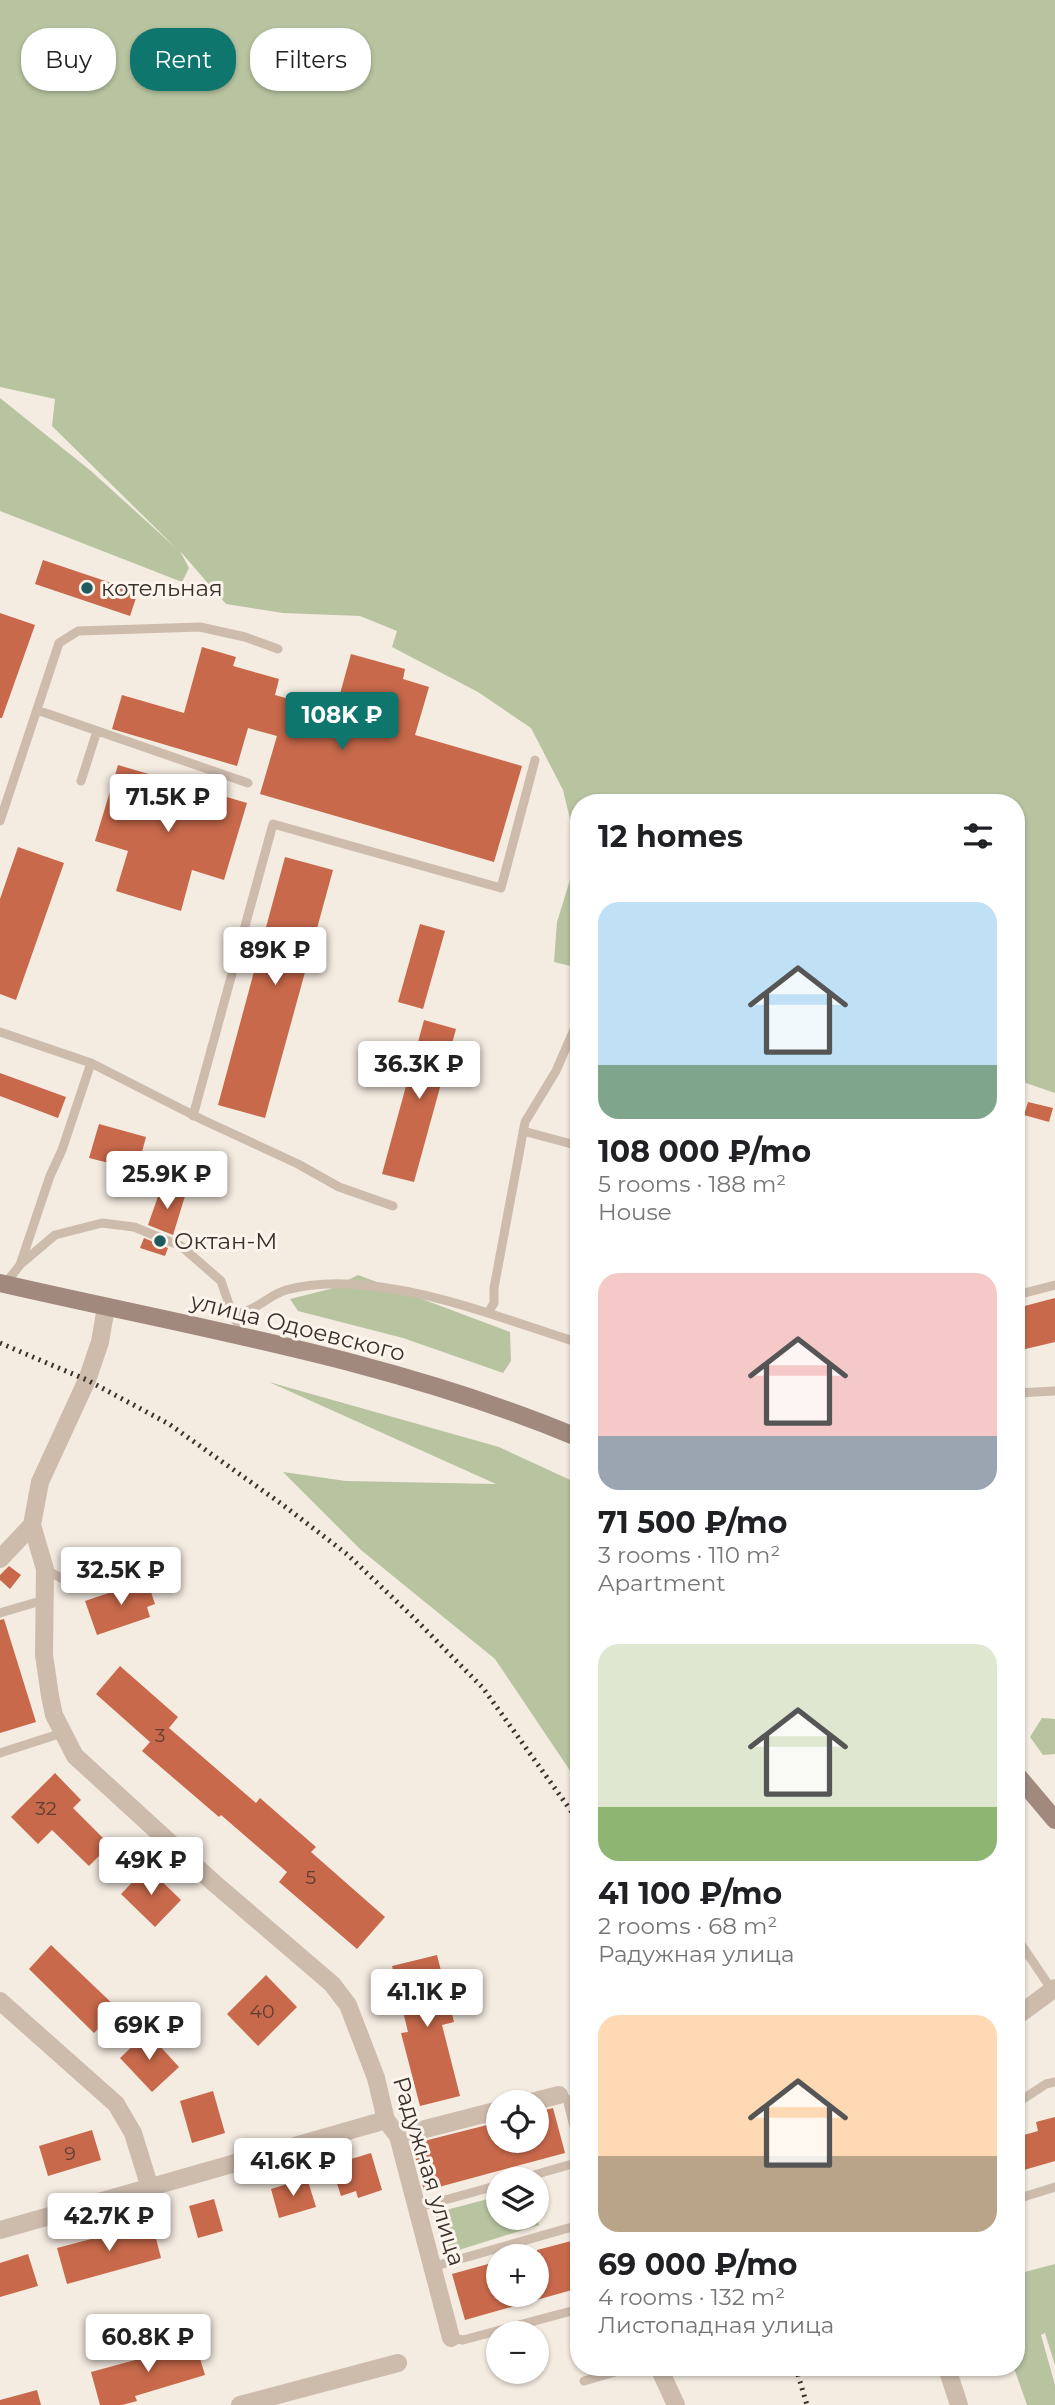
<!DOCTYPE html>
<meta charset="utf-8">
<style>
:root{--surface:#fff;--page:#f2f2f2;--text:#202124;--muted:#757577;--accent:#0f766e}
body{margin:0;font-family:Montserrat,sans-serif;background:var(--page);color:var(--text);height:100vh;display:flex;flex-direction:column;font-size:26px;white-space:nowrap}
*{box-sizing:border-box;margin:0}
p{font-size:23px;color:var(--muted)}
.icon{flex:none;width:38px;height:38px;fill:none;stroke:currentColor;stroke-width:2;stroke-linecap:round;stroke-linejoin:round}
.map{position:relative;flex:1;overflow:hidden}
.drawer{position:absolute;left:570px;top:794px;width:455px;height:1582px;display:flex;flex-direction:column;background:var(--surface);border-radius:28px;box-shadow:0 2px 5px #0004}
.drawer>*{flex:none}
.top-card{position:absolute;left:21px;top:28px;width:444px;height:63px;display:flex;gap:14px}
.tools{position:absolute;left:486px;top:2090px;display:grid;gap:14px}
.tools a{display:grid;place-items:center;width:63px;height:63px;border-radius:50%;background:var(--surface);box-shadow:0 2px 5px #0004;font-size:35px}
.price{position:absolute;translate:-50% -60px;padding:0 16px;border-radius:7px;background:#fff;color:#222;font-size:23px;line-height:46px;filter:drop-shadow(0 2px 4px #0008)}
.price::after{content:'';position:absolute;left:50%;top:42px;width:21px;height:16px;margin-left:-10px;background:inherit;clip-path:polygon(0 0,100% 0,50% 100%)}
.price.selected{background:var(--accent);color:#fff}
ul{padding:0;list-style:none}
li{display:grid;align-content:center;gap:14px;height:371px;padding:0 28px}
li span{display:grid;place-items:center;height:217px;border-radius:21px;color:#555}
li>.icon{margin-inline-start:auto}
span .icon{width:126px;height:126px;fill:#fffc;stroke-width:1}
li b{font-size:30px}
h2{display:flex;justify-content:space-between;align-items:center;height:84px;padding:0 28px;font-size:30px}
.pill{padding:0 24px;border-radius:28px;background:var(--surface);box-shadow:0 2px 5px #0004;font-size:24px;line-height:63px}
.pill.selected{background:var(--accent);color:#fff}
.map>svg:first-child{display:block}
.green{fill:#b8c4a0}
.building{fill:#c8694b}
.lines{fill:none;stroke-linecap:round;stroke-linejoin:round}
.lane{stroke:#cdbbac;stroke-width:9}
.street{stroke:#cdbbac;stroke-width:18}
.secondary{stroke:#a18a7d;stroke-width:18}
.rail{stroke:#3b302b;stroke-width:5;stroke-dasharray:2 5;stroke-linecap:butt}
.poi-dot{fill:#1f5a5e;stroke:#fbf5ee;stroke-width:2.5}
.labels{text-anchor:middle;stroke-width:6;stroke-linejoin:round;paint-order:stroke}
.number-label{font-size:19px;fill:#5e3e33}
.poi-label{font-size:23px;fill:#3b302b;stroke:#fbf5ee;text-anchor:start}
.street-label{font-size:23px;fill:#3b302b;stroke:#fbf5ee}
</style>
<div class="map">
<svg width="1055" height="2405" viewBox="0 0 1055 2405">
<rect width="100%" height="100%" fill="#f4ebe1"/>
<!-- green -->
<path class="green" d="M 0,0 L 1055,0 L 1055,1093 L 1017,1080 L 1017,803 L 579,803 L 579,968 L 554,962 L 557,922 L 570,880 L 573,843 L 570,819 L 563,790 L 531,728 L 478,692 L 392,647 L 397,631 L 360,616 L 283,613 L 226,604 L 180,551 L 189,568 L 182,582 L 0,511 L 0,398 L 91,471 L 177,549 L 52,426 L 55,399 L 0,387 Z
M 358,1275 L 510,1332 L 511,1361 L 503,1373 L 403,1338 L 298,1311 L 290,1299 L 330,1289 Z
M 269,1382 L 499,1447 L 579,1484 L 579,1784 L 495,1659 L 361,1550 L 283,1472 L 346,1481 L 496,1484 Z
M 1042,1718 L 1055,1719 L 1055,1754 L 1043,1755 L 1030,1737 Z
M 499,2196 L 499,2217 L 537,2217 L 539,2225 L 446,2254 L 435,2213 Z
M 1055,2264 L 1055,2365 L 1045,2333 L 1041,2335 L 1055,2385 L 1055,2405 L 1027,2405 L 1014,2368 L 1017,2368 L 1017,2274 Z"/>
<!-- building -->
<path class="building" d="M 43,560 L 138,592 L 130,616 L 35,584 Z
M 0,613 L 35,625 L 2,718 L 0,718 Z
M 202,647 L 236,657 L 233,666 L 279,679 L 275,695 L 335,712 L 351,654 L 405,669 L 403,679 L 429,687 L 415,735 L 522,766 L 494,862 L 260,794 L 277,736 L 248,728 L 237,766 L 112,729 L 122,695 L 184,713 Z
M 118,765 L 247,803 L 224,880 L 192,870 L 181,911 L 116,891 L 128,851 L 95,841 Z
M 18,847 L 64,863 L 16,1000 L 0,994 L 0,899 Z
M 285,857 L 333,870 L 265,1118 L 218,1105 Z
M 420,924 L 445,931 L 423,1009 L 398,1002 Z
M 424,1020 L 456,1029 L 414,1182 L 382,1174 Z
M 0,1073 L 66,1097 L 58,1118 L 0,1096 Z
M 1028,1102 L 1053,1108 L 1049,1122 L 1024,1115 Z
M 99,1124 L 146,1137 L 137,1170 L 89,1158 Z
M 161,1188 L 185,1196 L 173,1235 L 148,1225 Z
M 144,1238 L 168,1248 L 165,1256 L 140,1248 Z
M 1055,1298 L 1055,1342 L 1017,1351 L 1017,1308 Z
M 9,1566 L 21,1575 L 10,1589 L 0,1580 L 0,1575 Z
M 147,1580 L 155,1604 L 147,1607 L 150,1617 L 97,1635 L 85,1601 Z
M 4,1619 L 36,1722 L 0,1733 L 0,1620 Z
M 120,1666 L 178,1717 L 169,1728 L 256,1803 L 260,1798 L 316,1847 L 311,1852 L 385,1917 L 357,1949 L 279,1882 L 287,1872 L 221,1815 L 219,1817 L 142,1751 L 150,1742 L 96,1694 Z
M 55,1773 L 81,1800 L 73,1808 L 110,1845 L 89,1866 L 52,1830 L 38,1844 L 11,1817 Z
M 147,1867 L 181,1900 L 155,1927 L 121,1894 Z
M 51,1945 L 118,2009 L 94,2033 L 29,1969 Z
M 437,1955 L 454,2022 L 442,2025 L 460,2096 L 420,2106 L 401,2033 L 408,2032 L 392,1966 Z
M 266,1975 L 297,2007 L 258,2046 L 227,2014 Z
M 147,2032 L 179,2067 L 152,2092 L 120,2058 Z
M 213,2091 L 225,2133 L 192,2143 L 180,2101 Z
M 553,2108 L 565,2153 L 424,2191 L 412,2144 L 499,2122 L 499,2140 L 537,2140 L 537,2112 Z
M 1055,2117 L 1055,2161 L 1017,2172 L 1017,2137 L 1038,2131 L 1036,2122 Z
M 92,2130 L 101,2160 L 48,2176 L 39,2146 Z
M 371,2153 L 382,2190 L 358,2198 L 356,2191 L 341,2196 L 331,2165 Z
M 307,2178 L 316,2207 L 279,2218 L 271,2189 Z
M 214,2199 L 223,2231 L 198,2238 L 189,2206 Z
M 152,2223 L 161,2258 L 67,2284 L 57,2248 Z
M 579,2239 L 579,2288 L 465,2320 L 452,2274 L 499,2261 L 499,2294 L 537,2294 L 537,2250 Z
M 28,2254 L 38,2286 L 0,2297 L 0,2263 Z
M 194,2339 L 205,2375 L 135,2396 L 137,2401 L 122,2405 L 100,2405 L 91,2372 L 150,2356 L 149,2352 Z
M 37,2390 L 41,2405 L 0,2405 L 0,2400 Z"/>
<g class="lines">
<!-- lane -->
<path class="lane" d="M 37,710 L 248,783
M 81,781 L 97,731
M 0,821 L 59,643 L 78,631 L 200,627 L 245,637 L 278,649
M 0,1032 L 91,1063
M 193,1116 L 273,824 L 501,888 L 535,760
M 523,1131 L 579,1146
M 22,1263 L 55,1235 L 102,1223 L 134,1227 L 181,1246 L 221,1281 L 233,1316 L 245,1335
M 5,1284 L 20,1265 L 50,1176 L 62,1150 L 91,1063 L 203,1120 L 298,1164 L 339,1187 L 393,1206
M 1017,1295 L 1055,1285
M 488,1313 L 579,1343
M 233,1316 C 240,1313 247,1311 253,1308 C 265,1302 273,1294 286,1290 C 346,1273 430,1294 488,1313 L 494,1303 L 494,1288 L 525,1122 L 556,1071 L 579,1018
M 1017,1393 L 1055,1391
M 45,1569 L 66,1581 L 84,1585 L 152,1560
M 0,1613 L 44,1600
M 0,1753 L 62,1733
M 1017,1938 L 1052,1990
M 559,2095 L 567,2099 L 579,2146
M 1017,2103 L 1046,2084 L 1055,2082
M 520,2179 L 579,2162
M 1017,2199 L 1055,2187
M 416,2208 L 499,2185
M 432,2267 L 579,2225
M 451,2338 L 463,2340 L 579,2309
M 584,2381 L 629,2368"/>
<!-- street -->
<path class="street" d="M 32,1525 L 40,1482 L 87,1380 L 100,1342 L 106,1307
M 0,1559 L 32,1525 L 45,1569 L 44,1655 L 50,1696 L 54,1715 L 75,1756 L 214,1883 L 332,1984 L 348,2005 L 376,2078 L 386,2120 L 398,2136 L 451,2338
M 0,2001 L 116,2104 L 133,2133 L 150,2188
M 1017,2016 L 1055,1988
M 531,2102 L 559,2095
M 398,2136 L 499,2110
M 0,2230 L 386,2120
M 659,2368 L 676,2405
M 947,2368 L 959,2405
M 240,2405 L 398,2363"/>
<!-- secondary -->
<path class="secondary" d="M 0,1283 C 195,1328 394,1360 579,1438
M 1017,1775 L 1055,1820"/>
<!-- rail -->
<path class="rail" d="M 0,1343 L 87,1380 L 169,1424 L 283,1505 L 348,1555 L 415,1619 L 483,1688 L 579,1822
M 796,2368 L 807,2405"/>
</g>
<!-- markers -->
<g class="poi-dot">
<circle cx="87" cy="588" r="7"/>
<circle cx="160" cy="1241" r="7"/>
</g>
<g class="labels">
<!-- number labels -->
<g class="number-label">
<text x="160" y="1742">3</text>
<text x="46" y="1815">32</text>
<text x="311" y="1884">5</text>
<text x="262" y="2018">40</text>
<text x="70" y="2160">9</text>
</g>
<!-- poi labels -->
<g class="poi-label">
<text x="101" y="596">котельная</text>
<text x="174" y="1249">Октан-М</text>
</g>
<!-- street labels -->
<g class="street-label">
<text transform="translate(298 1327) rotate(14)" y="8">улица Одоевского</text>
<text transform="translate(429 2171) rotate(73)" y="8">Радужная улица</text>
</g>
</g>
</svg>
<div class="tools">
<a><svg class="icon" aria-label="locate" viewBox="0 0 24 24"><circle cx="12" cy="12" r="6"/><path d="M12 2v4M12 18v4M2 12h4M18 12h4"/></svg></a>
<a><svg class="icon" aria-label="layers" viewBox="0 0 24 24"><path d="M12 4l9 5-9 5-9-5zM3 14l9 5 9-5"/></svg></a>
<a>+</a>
<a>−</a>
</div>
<b class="price selected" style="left:342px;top:752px">108K ₽</b>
<b class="price" style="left:168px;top:834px">71.5K ₽</b>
<b class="price" style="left:275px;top:987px">89K ₽</b>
<b class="price" style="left:419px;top:1101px">36.3K ₽</b>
<b class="price" style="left:167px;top:1211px">25.9K ₽</b>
<b class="price" style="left:121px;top:1607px">32.5K ₽</b>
<b class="price" style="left:151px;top:1897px">49K ₽</b>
<b class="price" style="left:427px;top:2029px">41.1K ₽</b>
<b class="price" style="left:149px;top:2062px">69K ₽</b>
<b class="price" style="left:293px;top:2198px">41.6K ₽</b>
<b class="price" style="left:109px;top:2253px">42.7K ₽</b>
<b class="price" style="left:148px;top:2374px">60.8K ₽</b>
<div class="top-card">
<a class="pill">Buy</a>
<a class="pill selected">Rent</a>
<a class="pill">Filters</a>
</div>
<section class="drawer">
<h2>12 homes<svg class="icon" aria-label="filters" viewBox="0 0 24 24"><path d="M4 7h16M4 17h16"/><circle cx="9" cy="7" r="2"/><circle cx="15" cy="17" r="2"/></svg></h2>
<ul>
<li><span style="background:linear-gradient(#bfe0f5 75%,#7fa58c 0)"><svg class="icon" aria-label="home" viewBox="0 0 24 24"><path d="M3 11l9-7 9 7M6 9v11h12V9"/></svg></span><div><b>108 000 ₽/mo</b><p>5 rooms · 188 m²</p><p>House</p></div></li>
<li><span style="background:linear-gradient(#f6c9c9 75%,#9aa5b1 0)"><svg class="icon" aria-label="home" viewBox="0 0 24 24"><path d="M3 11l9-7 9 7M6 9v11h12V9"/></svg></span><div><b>71 500 ₽/mo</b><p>3 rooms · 110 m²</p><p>Apartment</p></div></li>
<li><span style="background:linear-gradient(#dfe7d0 75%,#8fb573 0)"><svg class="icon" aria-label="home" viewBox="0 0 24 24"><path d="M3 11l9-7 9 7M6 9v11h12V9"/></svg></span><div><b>41 100 ₽/mo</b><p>2 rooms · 68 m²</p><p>Радужная улица</p></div></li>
<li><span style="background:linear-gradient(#ffd9b3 65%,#b9a48a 0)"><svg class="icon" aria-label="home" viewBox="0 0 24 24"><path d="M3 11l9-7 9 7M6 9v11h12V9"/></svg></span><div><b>69 000 ₽/mo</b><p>4 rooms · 132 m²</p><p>Листопадная улица</p></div></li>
</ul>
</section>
</div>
